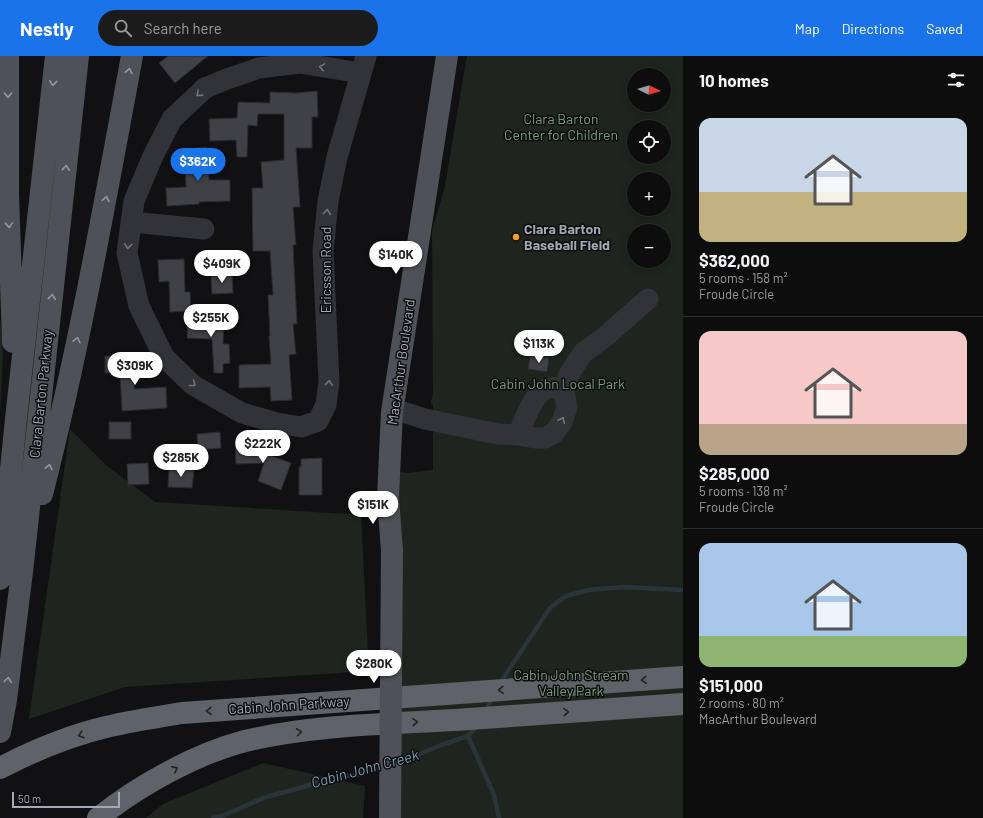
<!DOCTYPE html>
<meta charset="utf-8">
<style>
:root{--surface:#0d0d0e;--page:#1b1b1c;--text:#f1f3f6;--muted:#9a9c9e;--line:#2d2d2e;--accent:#1a73e8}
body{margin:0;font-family:Barlow,sans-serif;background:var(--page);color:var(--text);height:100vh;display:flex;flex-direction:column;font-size:15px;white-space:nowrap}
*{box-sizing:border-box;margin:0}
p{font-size:13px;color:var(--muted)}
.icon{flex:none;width:22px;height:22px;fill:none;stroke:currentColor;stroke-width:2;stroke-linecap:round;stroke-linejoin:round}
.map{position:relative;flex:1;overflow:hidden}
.side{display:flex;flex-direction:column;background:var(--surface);width:300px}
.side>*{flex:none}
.needle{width:26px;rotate:95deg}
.tools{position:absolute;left:627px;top:12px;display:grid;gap:8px}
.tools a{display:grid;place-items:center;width:44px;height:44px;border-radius:50%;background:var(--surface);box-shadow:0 2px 10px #0003,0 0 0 1px var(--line);font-size:20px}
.scale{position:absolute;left:12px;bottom:10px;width:108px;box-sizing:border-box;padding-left:4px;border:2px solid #a2a9b4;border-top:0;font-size:11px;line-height:14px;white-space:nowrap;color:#a2a9b4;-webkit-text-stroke:3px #0c0c0e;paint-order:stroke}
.price{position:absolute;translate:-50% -34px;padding:0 9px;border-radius:14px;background:#fff;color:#222;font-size:13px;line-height:26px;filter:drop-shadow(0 1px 2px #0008)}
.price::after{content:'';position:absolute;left:50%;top:24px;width:12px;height:9px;margin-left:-6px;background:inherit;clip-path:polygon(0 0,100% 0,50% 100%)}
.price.active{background:var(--accent);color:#fff}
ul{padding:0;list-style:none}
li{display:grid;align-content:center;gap:8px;height:212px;padding:0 16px}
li+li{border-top:1px solid var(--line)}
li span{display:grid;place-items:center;height:124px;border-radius:12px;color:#555}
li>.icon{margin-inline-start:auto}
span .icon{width:72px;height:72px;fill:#fffc;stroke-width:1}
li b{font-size:17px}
h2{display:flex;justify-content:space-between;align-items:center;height:48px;padding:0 16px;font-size:17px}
header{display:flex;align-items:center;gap:24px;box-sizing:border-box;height:56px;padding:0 20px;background:var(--accent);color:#fff}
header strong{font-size:19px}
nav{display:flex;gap:22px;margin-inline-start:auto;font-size:14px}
.search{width:280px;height:36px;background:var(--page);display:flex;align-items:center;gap:10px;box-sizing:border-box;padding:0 14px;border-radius:22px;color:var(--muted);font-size:15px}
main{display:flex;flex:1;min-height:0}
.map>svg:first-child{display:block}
.green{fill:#1d251e;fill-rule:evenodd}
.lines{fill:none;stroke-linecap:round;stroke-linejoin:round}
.stream{stroke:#2a353b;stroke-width:4.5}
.building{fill:#404146;stroke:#2b2b2f}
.minor{stroke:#323338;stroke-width:21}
.major{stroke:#4e5157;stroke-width:22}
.highway{stroke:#5e6269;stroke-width:22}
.major-bridge{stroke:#4e5157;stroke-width:22}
.oneway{stroke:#70747c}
.oneway2{stroke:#9197a1}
.oneway3{stroke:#202225}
.poi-dot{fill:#f59c27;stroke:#0c0c0e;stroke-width:1.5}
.labels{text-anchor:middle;stroke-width:3;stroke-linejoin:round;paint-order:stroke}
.park-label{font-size:14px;fill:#7a9f78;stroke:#0c0c0e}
.poi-label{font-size:14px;font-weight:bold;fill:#a2a9b4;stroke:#0c0c0e;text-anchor:start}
.street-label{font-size:14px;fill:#a2a9b4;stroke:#0c0c0e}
.water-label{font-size:15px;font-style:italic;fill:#789bb0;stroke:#0c0c0e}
</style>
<header>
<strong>Nestly</strong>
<div class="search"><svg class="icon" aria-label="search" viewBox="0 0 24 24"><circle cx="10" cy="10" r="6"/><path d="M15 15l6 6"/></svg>Search here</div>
<nav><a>Map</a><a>Directions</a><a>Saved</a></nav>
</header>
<main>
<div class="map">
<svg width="683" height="762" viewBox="0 0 683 762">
<rect width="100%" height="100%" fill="#111113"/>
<!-- green -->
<path class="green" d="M 467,0 L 683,0 L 683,762 L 393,762 L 388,415 L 408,417 L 433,414 L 433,350 L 431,347 L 433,337 L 432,175 L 445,130 ZM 634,19 L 664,19 L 664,49 L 634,49 ZM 634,71 L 664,71 L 664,101 L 634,101 ZM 634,123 L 664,123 L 664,153 L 634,153 ZM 634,175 L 664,175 L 664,205 L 634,205 Z
M 0,261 L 3,298 L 0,359 Z
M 70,373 L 107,410 L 155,446 L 361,459 L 369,615 L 125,631 L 29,663 Z
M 263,707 L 365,730 L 363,762 L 146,762 L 163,748 Z"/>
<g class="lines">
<!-- stream -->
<path class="stream" d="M 500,627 L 550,552 L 566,540 L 589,534 L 623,531 L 683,534
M 486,655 L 493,640
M 468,680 L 494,739 L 499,762
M 396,708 L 441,689 L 468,680 L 477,670
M 213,762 L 222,760 L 266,741 L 300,732 L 332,721 L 356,719 L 385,711"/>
</g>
<!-- building -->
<path class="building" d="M 168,0 L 208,0 L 175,27 L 159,7 Z
M 317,35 L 318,61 L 312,61 L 312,92 L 296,92 L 300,151 L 293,151 L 296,189 L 293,189 L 297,268 L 293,268 L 296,298 L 289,299 L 292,344 L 271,345 L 270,331 L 239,332 L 239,309 L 271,308 L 269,280 L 270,280 L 268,239 L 273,239 L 270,195 L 253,195 L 252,132 L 263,132 L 261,106 L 284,104 L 284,58 L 258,58 L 257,70 L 248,69 L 247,101 L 237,101 L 236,84 L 210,85 L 209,63 L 237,62 L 238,46 L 270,47 L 270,36 L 296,37 Z
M 207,91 L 209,124 L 230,124 L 230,145 L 199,146 L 199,148 L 167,150 L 166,132 L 186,131 L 184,93 Z
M 184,203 L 185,236 L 190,236 L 191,255 L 170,256 L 169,225 L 159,226 L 158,204 Z
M 232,219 L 233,237 L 212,238 L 211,220 Z
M 188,261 L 224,262 L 223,288 L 229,288 L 230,307 L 223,308 L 223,317 L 214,317 L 212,283 L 187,282 Z
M 105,300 L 135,301 L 134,333 L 166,331 L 167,352 L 122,355 L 120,317 L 105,317 Z
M 530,300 L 549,302 L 547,316 L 528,313 Z
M 109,366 L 131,366 L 131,383 L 109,383 Z
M 220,376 L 221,392 L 198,394 L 197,378 Z
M 252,385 L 253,393 L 291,407 L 281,434 L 258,425 L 264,407 L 236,408 L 235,386 Z
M 322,402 L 322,439 L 299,439 L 299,410 L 301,411 L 301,403 Z
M 148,407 L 149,428 L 128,429 L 127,408 Z
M 169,413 L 194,414 L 192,432 L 168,431 Z"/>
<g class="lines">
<!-- minor -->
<path class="minor" d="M 360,17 L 300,7 L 259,12 L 227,23 L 205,32 L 172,63 L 153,100 L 134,145 L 127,197 L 139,250 L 164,301 L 193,329 L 242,357 L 277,367 L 301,371 L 318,365 L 326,349 L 329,326 L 323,195 L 328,145 L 337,101 L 366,0
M 131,166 L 204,173
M 564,335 L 569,318 L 583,297 L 606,280 L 648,243
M 392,356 L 403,356 L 425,363 L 498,378 L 518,379 L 535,382 L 545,382 L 554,377 L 562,366 L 567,351 L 564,335 C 537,319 526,361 518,379"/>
<!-- major -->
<path class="major" d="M 8,0 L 8,137 L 13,286
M 42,438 C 79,293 105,146 132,0
M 392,495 L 388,441 L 392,356 L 447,0
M 0,523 L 16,363 L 56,0
M 0,676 L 6,644 L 22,516 L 78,0"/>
<!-- highway -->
<path class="highway" d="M 0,712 C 31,696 72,679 106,671 C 131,665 157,661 182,657 L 683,621
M 98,762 C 138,730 195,698 245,685 C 313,669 385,668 455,664 C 531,659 607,653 683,648"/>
<!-- major-bridge -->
<path class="major-bridge" d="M 390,762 L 392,495"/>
</g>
<!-- one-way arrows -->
<defs><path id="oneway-chevron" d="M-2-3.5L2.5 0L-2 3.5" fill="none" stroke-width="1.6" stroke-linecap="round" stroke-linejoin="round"/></defs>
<g class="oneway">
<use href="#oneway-chevron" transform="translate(322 11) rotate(-171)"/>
<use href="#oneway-chevron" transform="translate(199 38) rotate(138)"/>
<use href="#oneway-chevron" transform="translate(327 156) rotate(-85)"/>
<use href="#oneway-chevron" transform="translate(128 190) rotate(97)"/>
<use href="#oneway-chevron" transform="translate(329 327) rotate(-86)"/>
<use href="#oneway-chevron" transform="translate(193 328) rotate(38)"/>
<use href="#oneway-chevron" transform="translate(562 364) rotate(-65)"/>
</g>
<g class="oneway2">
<use href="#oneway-chevron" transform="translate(129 15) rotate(-80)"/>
<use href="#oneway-chevron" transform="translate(53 27) rotate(96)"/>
<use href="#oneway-chevron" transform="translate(8 39) rotate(90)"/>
<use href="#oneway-chevron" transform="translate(66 112) rotate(-84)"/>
<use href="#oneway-chevron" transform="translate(106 143) rotate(-79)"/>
<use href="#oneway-chevron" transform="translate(9 169) rotate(88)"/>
<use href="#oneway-chevron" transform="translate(52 241) rotate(-84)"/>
<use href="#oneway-chevron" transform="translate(77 284) rotate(-77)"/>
<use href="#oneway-chevron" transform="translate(49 411) rotate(-77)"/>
<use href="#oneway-chevron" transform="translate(8 624) rotate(-83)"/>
</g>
<g class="oneway3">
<use href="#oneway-chevron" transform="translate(644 624) rotate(176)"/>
<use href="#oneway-chevron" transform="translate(501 634) rotate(176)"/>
<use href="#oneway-chevron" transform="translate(209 655) rotate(176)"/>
<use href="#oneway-chevron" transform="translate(566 656) rotate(-4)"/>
<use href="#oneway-chevron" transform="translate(415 666) rotate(-4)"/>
<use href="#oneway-chevron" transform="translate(299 676) rotate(-8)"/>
<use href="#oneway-chevron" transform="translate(81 679) rotate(162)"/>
<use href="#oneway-chevron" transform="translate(175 713) rotate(-27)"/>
</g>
<!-- markers -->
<circle class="poi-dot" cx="516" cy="181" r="4"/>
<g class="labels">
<!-- park labels -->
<g class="park-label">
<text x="561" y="68">Clara Barton<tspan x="561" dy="16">Center for Children</tspan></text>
<text x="558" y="333">Cabin John Local Park</text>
<text x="571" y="624">Cabin John Stream<tspan x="571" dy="16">Valley Park</tspan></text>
</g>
<!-- poi labels -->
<g class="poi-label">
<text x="524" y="178">Clara Barton<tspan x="524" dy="16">Baseball Field</tspan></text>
</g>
<!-- street labels -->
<g class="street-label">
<text transform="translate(326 214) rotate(-90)" y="5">Ericsson Road</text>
<text transform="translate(401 306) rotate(-82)" y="5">MacArthur Boulevard</text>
<text transform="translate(41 338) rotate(-84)" y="5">Clara Barton Parkway</text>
<text transform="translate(289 649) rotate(-4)" y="5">Cabin John Parkway</text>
</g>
<!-- water labels -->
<g class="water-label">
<text transform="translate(365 713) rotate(-15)" y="5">Cabin John Creek</text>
</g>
</g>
</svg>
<div class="tools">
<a><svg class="needle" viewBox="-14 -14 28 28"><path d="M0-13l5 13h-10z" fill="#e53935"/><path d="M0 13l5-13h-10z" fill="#9a9c9e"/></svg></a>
<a><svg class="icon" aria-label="locate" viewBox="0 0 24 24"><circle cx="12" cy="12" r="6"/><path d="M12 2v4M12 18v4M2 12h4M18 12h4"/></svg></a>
<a>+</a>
<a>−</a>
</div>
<div class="scale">50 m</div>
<b class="price active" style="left:198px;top:126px">$362K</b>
<b class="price" style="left:396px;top:219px">$140K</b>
<b class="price" style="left:222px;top:228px">$409K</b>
<b class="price" style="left:211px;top:282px">$255K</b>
<b class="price" style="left:539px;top:308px">$113K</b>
<b class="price" style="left:135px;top:330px">$309K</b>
<b class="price" style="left:263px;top:408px">$222K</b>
<b class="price" style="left:181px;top:422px">$285K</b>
<b class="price" style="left:373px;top:469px">$151K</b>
<b class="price" style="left:374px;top:628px">$280K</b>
</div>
<section class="side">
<h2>10 homes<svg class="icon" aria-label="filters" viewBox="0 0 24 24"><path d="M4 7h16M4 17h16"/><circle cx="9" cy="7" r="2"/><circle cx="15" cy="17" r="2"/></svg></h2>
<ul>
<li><span style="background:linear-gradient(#c9d6e8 60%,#c2b280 0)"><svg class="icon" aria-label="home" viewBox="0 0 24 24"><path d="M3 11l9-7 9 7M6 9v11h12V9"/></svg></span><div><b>$362,000</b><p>5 rooms · 158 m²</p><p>Froude Circle</p></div></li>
<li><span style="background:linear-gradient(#f6c9c9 75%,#b9a48a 0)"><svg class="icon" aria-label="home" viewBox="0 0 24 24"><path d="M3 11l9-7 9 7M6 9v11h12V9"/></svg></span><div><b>$285,000</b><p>5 rooms · 138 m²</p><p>Froude Circle</p></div></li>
<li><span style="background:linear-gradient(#a9c7e8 75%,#8fb573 0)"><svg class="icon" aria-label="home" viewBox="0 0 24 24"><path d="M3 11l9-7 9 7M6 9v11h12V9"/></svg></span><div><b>$151,000</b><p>2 rooms · 80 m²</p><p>MacArthur Boulevard</p></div></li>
</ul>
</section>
</main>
